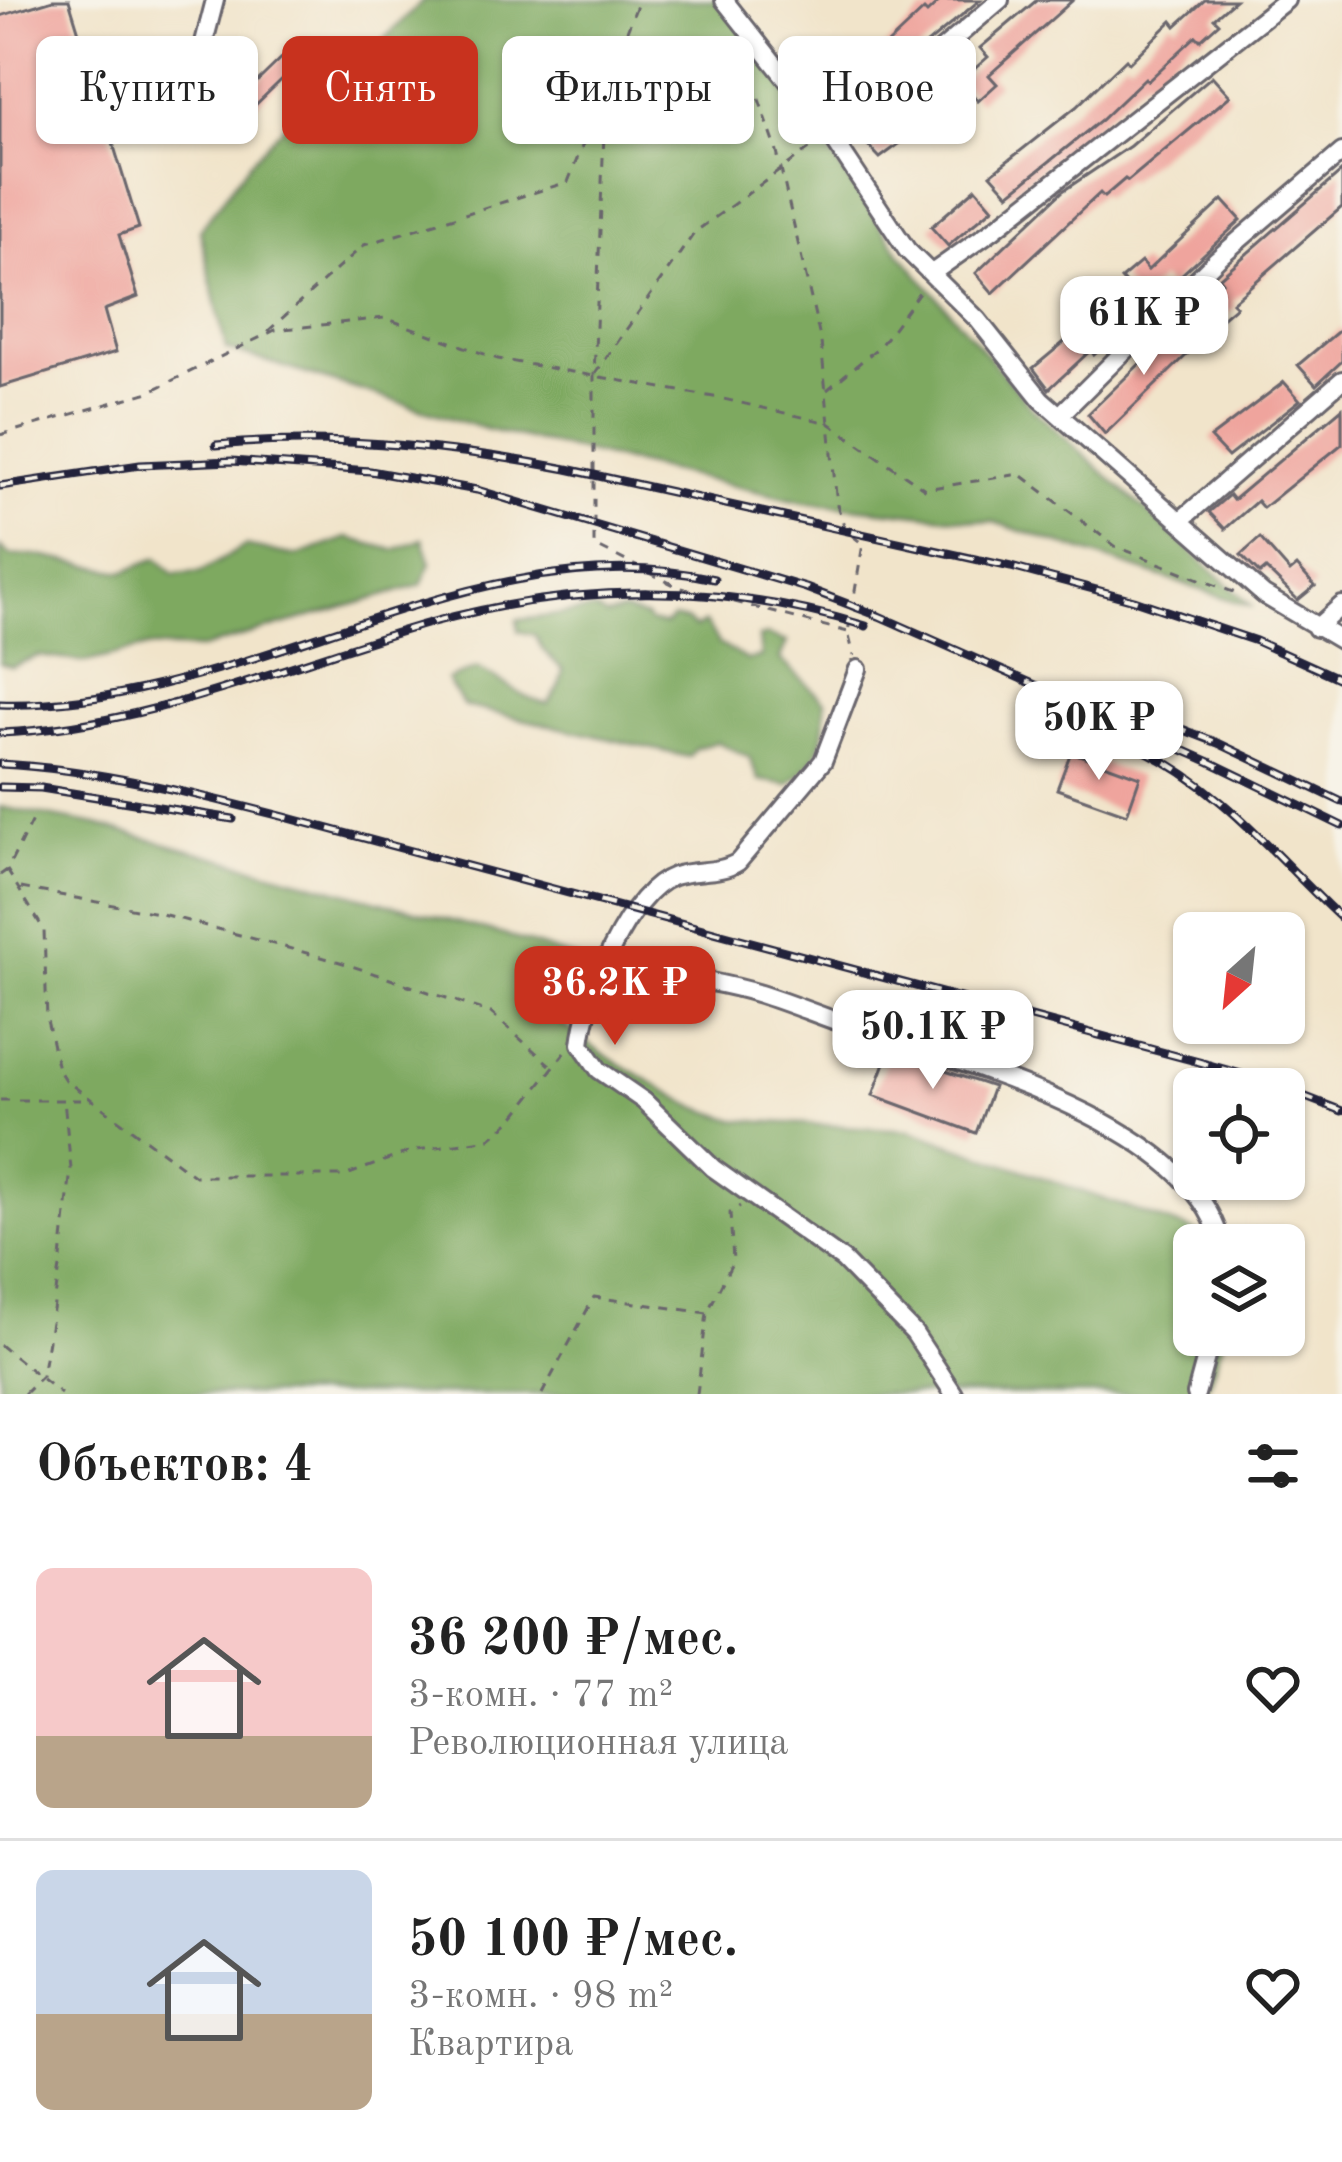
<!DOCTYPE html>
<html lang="ru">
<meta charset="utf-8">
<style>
:root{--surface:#fff;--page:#f6f6f6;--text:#222;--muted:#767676;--line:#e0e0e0;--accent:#c8321e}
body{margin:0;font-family:"Old Standard TT",serif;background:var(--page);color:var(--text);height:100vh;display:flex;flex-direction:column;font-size:45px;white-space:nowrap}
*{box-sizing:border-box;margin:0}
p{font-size:39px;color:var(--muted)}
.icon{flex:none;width:66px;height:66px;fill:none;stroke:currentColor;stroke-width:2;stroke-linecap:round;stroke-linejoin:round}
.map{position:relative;height:1394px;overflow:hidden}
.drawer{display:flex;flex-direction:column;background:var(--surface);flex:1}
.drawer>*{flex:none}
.guide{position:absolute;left:36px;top:36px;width:1272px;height:108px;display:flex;gap:24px}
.needle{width:78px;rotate:207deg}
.controls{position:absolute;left:1173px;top:912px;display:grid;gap:24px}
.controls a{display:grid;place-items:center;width:132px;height:132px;border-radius:18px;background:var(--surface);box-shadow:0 3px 9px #0004;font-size:60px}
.price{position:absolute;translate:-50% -102px;padding:0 27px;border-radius:24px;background:#fff;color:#222;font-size:39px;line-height:78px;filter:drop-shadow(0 3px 6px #0008)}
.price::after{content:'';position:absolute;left:50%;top:72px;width:36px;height:27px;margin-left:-18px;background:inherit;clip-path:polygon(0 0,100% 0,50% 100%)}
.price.on{background:var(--accent);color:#fff}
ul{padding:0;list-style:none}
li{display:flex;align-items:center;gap:36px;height:300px;padding:0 36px}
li+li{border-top:3px solid var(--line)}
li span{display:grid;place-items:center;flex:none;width:336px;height:240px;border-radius:18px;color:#555}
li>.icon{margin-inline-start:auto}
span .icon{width:144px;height:144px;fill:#fffc;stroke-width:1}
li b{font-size:51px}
h2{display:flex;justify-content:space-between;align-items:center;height:144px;padding:0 36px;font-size:51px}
.chip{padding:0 42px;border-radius:18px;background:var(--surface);box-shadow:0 3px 9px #0004;font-size:42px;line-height:108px}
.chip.on{background:var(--accent);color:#fff}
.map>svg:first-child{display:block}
.forest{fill:#7ea960;stroke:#50664e;stroke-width:3}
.building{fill:#efa49d}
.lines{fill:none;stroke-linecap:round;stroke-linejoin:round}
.minor-casing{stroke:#6a666d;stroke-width:22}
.path{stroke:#6a666d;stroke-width:3;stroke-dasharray:9 9;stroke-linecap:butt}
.minor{stroke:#fff;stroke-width:16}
.rail-casing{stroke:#22223b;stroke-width:9}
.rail{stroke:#f7f3e8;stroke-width:4.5;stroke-dasharray:14;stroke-linecap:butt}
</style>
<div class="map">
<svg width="1342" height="1394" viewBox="0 0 1342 1394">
<rect width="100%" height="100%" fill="#f7f3e8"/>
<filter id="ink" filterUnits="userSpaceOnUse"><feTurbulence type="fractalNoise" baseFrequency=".00833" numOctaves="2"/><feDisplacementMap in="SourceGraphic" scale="24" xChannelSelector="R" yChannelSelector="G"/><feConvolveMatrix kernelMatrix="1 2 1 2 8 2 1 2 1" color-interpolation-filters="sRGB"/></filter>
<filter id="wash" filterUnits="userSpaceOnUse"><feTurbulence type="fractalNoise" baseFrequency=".004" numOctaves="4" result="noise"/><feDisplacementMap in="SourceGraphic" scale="48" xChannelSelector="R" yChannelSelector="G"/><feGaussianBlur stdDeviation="2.7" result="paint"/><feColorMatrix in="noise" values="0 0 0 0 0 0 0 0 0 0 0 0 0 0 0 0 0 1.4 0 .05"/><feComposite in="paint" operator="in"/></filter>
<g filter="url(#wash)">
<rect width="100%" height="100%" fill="#f1e4ca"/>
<!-- forest -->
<path class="forest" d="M 424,0 L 722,0 L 901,254 L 1033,409 L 1253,607 L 994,522 L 804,502 L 489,430 L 226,349 L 200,230 L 250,162 L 328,78 L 379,44 Z
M 347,538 L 394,550 L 423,539 L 431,563 L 421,585 L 200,649 L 148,647 L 86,662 L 38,656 L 12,667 L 0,663 L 0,547 L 10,556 L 35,555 L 123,572 L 157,558 L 174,574 L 201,572 L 245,546 L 297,556 Z
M 595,610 L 606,616 L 624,611 L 647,618 L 649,622 L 665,625 L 673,618 L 687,621 L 695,628 L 705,623 L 719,644 L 747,660 L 761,657 L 759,638 L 766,635 L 787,642 L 780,659 L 825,701 C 825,744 822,757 788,785 L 759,780 L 749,757 L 717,742 L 695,748 L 689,757 L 464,706 L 447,680 L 477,668 C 501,679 522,700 548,704 L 559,687 L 563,670 L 543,650 L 535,635 L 518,631 L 517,620 Z
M 0,807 L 97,825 L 504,935 L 577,959 L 562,994 L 559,1022 L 601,1053 L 693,1106 L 735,1120 L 911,1130 L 1232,1245 L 1194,1245 L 1194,1335 L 1225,1335 L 1205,1394 L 0,1394 Z"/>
<g id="blocks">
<!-- building -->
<path class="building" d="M 53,0 L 69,0 L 139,228 L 119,235 L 138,297 L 104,310 L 116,352 L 0,387 L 0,16 Z
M 941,0 L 980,0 L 891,74 L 875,56 L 924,10 L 927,13 Z
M 1037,0 L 1073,0 L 989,75 L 997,84 L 978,101 L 961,81 L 988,57 L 980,48 Z
M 1205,0 L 1235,0 L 1214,18 L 1219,23 L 1200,40 L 1196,36 L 1148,81 L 1145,78 L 1101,120 L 1009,194 L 991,174 L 1076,107 L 1126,59 L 1129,63 L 1172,21 L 1176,26 Z
M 292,48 L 303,59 L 246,114 L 235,103 Z
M 1212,76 L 1230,96 L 1128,181 L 1125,179 L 1104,197 L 1100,193 L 993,293 L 976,273 L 1063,191 L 1130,146 Z
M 912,102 L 929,122 L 880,158 L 862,139 Z
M 1342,171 L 1342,207 L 1232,302 L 1236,306 L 1216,323 L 1199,303 L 1222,282 L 1219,278 Z
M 976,188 L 993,208 L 948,246 L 931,227 Z
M 1223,200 L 1241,220 L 1168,287 L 1161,279 L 1135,302 L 1143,311 L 1094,355 L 1091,350 L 1049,389 L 1033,368 L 1129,288 L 1121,279 L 1141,262 L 1148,270 Z
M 1182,323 L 1199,343 L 1105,434 L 1088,414 Z
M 1342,328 L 1342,361 L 1316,385 L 1298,365 Z
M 1284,382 L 1300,400 L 1228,457 L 1210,438 Z
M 1342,408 L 1342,444 L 1263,508 L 1257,501 L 1225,529 L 1209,512 L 1229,495 L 1233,500 Z
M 1260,538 L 1290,572 L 1297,566 L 1315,586 L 1298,600 L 1266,569 L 1260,574 L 1241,555 Z
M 1071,752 L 1140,777 L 1127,814 L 1057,789 Z
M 889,1052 L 993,1087 L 976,1133 L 873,1095 Z"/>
</g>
</g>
<g filter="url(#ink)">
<use href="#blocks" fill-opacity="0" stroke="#6a666d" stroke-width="3"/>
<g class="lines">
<defs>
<path id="minor" d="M 724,0 L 830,134 L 907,250 L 978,320 L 1041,399 L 1264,595 L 1342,641
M 187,108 L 215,0
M 830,134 L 919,69 L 1000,0
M 932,273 L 993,230 L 1286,0
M 1060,415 L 1217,259 L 1342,152
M 1181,520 L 1342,380
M 1316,628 L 1342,605
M 858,669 L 823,761 L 738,862 C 720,874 695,869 674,876 C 627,893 586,996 581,1044 L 599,1070 L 644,1101 L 713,1168 L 843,1260 L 914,1333 L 954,1394
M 606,965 C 657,974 711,979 760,994 C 789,1003 818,1015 847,1025 C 949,1059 1198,1124 1221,1245
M 1196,1394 L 1212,1335"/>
</defs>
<!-- minor casing -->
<use href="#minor" class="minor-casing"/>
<!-- path -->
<path class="path" d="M 741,48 L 776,148 L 821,342 L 837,505 L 846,531 L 863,544 L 848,632 L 854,656
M 607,82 L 639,0
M 606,85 L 594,376 L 594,545 L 678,587 L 848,632
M 268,331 L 364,245 L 568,182 L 604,91
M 595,374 L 695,232 L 819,142
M 827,390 L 880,346 L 922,288
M 0,435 L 149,392 L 275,330 L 385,318 L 498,359 L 719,398 L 829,423 L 925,489 L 1020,474 L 1115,546 L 1238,594
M 7,870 L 44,930 L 47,1020 L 58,1069 L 65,1080 L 195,1176 L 344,1176 L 411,1151 L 489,1139 L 512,1120 L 569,1047
M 0,875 L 7,870 L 34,816
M 21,888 L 158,913 L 340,962 L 491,1013 L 550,1065
M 0,1100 L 91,1100
M 0,1345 L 61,1394
M 24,1394 L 42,1376 L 60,1268 L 71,1169 L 64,1100
M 542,1394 L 594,1297 L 707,1313
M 697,1394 L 707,1313 L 733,1261 L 730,1213 L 740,1206"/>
<!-- minor -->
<use href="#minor" class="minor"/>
<defs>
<path id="rail" d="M 216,445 C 332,434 453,447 567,469 L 1011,567 L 1134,600 L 1256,641 L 1342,680
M 0,486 L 140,465 L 232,461 L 370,471 L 477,490 L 806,588 L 879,616 L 1210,762 L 1342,826
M 0,704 C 243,711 471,525 714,579
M 1122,706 L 1218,743 L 1342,802
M 0,733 C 153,726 288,663 433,622 C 576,583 723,582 866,626
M 1141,749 C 1224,789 1276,858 1342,919
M 0,764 C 96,769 192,793 285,817 L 1199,1062 L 1259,1079 L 1342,1111
M 0,787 L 41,788 L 233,819"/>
</defs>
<!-- rail casing -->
<use href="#rail" class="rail-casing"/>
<!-- rail -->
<use href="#rail" class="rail"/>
</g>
</g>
</svg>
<div class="controls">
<a><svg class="needle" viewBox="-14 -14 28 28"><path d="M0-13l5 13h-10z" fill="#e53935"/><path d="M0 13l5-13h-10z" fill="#767676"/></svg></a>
<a><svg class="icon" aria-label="locate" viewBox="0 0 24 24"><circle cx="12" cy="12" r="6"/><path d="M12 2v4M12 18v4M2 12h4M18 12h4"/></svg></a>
<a><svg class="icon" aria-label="layers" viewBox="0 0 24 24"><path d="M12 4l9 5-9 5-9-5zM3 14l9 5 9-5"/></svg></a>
</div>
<b class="price" style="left:1144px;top:378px">61K ₽</b>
<b class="price" style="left:1099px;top:783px">50K ₽</b>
<b class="price on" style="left:615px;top:1048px">36.2K ₽</b>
<b class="price" style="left:933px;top:1092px">50.1K ₽</b>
<div class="guide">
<a class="chip">Купить</a>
<a class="chip on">Снять</a>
<a class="chip">Фильтры</a>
<a class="chip">Новое</a>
</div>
</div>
<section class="drawer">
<h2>Объектов: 4<svg class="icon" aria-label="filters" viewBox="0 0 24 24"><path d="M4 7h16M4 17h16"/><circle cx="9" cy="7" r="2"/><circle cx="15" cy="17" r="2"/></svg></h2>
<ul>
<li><span style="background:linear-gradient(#f6c9c9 70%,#b9a48a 0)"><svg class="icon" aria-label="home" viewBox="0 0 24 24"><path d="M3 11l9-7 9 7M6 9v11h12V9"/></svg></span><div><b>36 200 ₽/мес.</b><p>3-комн. · 77 m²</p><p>Революционная улица</p></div><svg class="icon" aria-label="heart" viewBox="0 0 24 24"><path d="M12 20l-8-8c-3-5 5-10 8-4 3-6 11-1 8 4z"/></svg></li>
<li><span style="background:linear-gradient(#c9d6e8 60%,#b9a48a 0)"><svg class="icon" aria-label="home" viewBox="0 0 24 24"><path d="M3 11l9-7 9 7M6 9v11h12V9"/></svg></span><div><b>50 100 ₽/мес.</b><p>3-комн. · 98 m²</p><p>Квартира</p></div><svg class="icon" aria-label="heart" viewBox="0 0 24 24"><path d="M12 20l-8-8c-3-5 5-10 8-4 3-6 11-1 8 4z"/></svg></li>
</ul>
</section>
